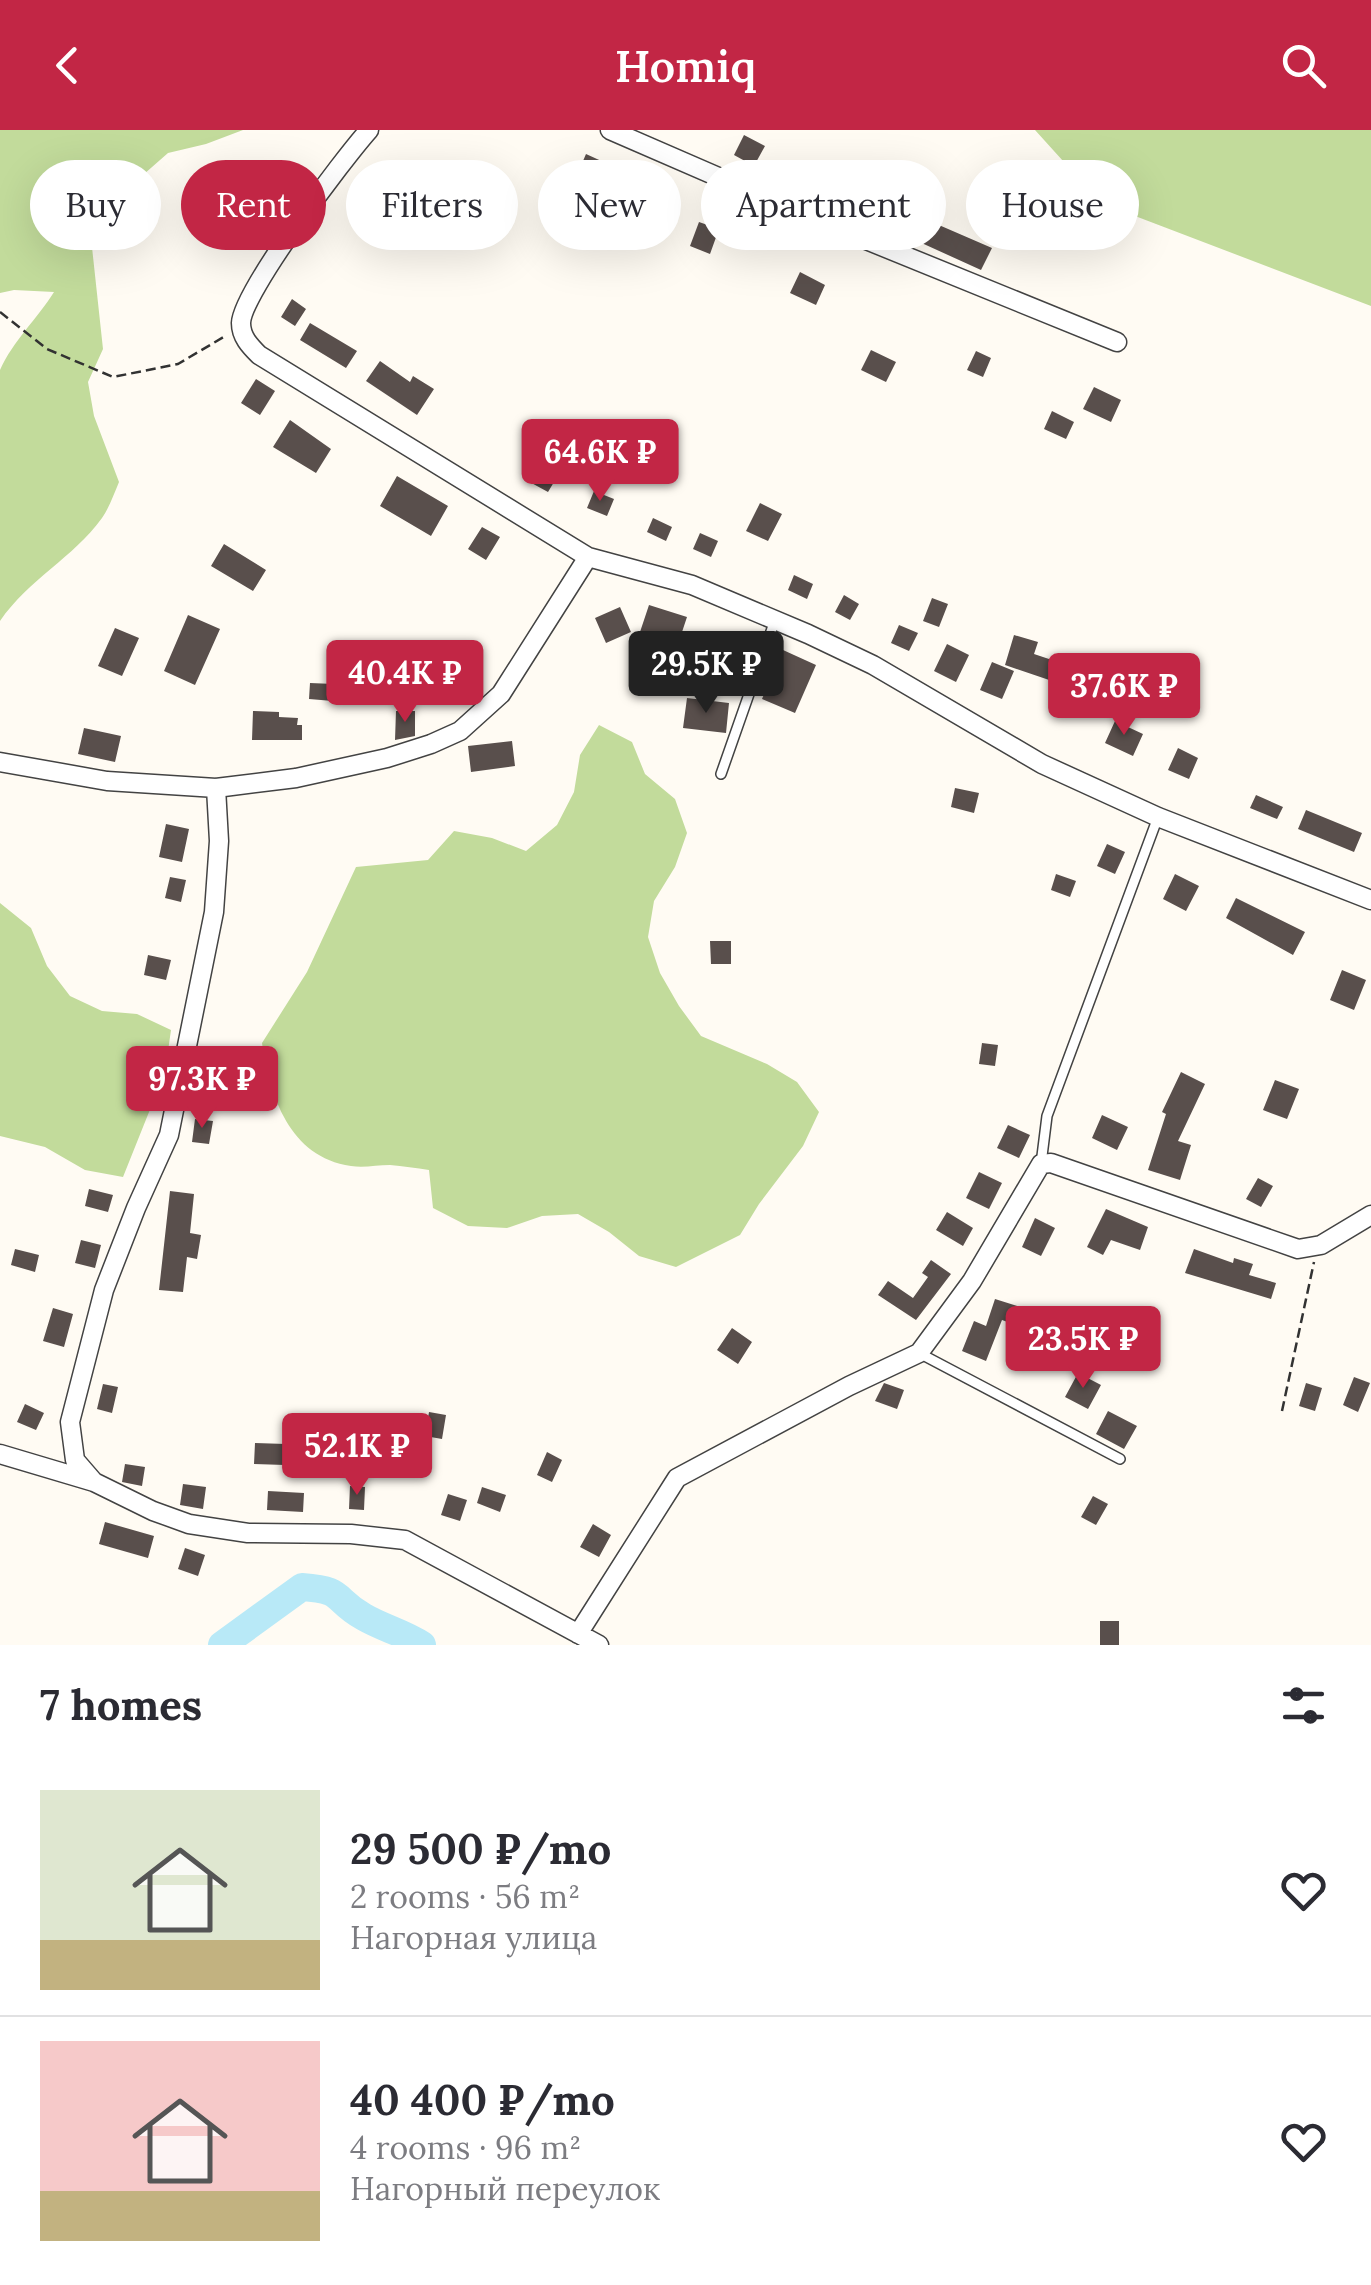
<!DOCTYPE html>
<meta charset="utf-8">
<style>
:root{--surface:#fff;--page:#f7f7f7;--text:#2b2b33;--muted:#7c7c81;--line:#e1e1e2;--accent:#c22645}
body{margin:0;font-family:Lora,serif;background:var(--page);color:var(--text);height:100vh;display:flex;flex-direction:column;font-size:38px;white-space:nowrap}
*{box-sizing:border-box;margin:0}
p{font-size:32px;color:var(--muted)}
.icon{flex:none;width:55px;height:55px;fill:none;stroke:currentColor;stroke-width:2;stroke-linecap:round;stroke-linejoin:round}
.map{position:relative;height:1515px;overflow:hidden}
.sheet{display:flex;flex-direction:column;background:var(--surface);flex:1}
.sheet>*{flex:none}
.guide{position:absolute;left:30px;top:30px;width:1312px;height:90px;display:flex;gap:20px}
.price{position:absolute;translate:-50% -85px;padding:0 22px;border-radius:10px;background:var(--accent);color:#fff;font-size:32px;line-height:65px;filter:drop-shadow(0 2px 5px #0008)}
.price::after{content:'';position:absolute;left:50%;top:60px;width:30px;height:22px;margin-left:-15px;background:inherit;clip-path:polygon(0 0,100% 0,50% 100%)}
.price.selected{background:#222;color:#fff}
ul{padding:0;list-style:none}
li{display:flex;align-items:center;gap:30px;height:250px;padding:0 40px}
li+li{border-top:2px solid var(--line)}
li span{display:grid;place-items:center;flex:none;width:280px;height:200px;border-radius:0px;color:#555}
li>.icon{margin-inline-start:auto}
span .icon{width:120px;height:120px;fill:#fffc;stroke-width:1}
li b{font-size:42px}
h2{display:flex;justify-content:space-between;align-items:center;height:120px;padding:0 40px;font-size:42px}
.chip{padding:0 35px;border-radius:45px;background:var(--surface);box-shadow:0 10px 40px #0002;font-size:35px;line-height:90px}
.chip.selected{background:var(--accent);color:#fff}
header{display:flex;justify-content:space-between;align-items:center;height:130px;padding:0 40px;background:var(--accent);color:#fff;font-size:45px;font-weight:600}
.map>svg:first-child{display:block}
.forest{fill:#c2db9b}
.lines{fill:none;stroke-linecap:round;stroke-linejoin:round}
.river{stroke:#b8e9f7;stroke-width:28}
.building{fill:#594f4c}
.lane-casing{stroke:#434343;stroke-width:12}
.street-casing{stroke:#434343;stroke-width:21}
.path{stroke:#323232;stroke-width:2.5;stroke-dasharray:10 5;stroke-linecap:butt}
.lane{stroke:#fff;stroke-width:9}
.street{stroke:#fff;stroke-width:18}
</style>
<header><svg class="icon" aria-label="back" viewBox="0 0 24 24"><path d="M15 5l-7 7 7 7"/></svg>Homiq<svg class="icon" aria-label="search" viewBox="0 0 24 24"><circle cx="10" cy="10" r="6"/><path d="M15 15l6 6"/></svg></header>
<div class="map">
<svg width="1371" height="1515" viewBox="0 0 1371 1515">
<rect width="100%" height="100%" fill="#fffbf3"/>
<!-- forest -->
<path class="forest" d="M 0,0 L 243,0 L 206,14 L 168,23 L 111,73 L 91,108 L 103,219 L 88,252 L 94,286 L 119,352 C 114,364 109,378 102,388 C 73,428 29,449 0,491 L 0,240 C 13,211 37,189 54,162 L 14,160 L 0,163 Z
M 1035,0 L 1371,0 L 1371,176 L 1101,73 Z
M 599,595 L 632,612 L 645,644 L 675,669 L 687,703 L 675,737 L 654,771 L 648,807 L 660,843 L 679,876 L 701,906 L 767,934 L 797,952 L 819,982 L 803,1016 L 759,1074 L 740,1105 L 676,1137 L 639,1126 L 609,1102 L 578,1084 L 542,1086 L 507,1098 L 468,1096 L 433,1078 L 429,1040 C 416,1038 403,1036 390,1035 C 377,1035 364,1038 351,1036 C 289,1027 270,966 262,913 L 307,842 L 356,737 L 428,730 L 454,701 L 492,708 L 526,721 L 557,695 L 574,662 L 580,625 Z
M 0,773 L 31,798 L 47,836 L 70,866 L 102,881 L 137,884 L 171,900 L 165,942 L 123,1047 L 85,1040 L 45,1017 L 0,1006 Z"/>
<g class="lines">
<!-- river -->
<path class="river" d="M 222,1515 L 302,1457 C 346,1460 332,1469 364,1487 C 383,1498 404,1503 422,1515"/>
</g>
<!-- building -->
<path class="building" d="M 744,5 L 765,16 L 754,36 L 734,25 Z
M 586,24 L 608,34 L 596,62 L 574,52 Z
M 637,38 L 659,48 L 646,75 L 624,65 Z
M 925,89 L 992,118 L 981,140 L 915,110 Z
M 699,92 L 719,99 L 710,124 L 690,116 Z
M 800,142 L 825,155 L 816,175 L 790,163 Z
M 292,169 L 306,179 L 295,196 L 281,187 Z
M 310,193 L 357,221 L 346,238 L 300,210 Z
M 871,220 L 896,232 L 886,252 L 861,240 Z
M 976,221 L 991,228 L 983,247 L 967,240 Z
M 380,231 L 410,252 L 413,246 L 434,259 L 417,285 L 366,251 Z
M 256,249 L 275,261 L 260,285 L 241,273 Z
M 1094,257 L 1121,270 L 1111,292 L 1083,279 Z
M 1052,281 L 1074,292 L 1066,309 L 1044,299 Z
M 290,290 L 331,319 L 316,343 L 273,317 Z
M 537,330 L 560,342 L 548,362 L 526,350 Z
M 397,346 L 448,376 L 431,406 L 380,376 Z
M 594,361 L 614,369 L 607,386 L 587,378 Z
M 760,373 L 782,384 L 768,411 L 746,401 Z
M 653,388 L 672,397 L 666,411 L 647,402 Z
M 482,397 L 500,407 L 486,430 L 468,419 Z
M 700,403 L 718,411 L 711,427 L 693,419 Z
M 224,414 L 266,440 L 253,461 L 211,436 Z
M 794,445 L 813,454 L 807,469 L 788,460 Z
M 844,465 L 859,474 L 850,490 L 835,482 Z
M 932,468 L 948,474 L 939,497 L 923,491 Z
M 649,475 L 687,487 L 677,517 L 639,505 Z
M 620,477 L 631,502 L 606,513 L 595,488 Z
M 188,485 L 220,499 L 195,555 L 164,541 Z
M 899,495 L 918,503 L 909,521 L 891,513 Z
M 115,498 L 139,508 L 122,546 L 98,536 Z
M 1014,505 L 1038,512 L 1034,524 L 1064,534 L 1058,553 L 1005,535 Z
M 947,514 L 969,525 L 956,552 L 934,541 Z
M 783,520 L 816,535 L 795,583 L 762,569 Z
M 992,532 L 1014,541 L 1002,569 L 980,560 Z
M 1093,552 L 1109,559 L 1095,588 L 1079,580 Z
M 310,553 L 334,554 L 333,571 L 309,569 Z
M 687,568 L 729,573 L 726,603 L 683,598 Z
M 253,581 L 279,582 L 279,587 L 298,588 L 297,595 L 302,595 L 302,610 L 252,610 Z
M 396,581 L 415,581 L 415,606 L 395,610 Z
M 1115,591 L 1143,604 L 1133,626 L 1105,613 Z
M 84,598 L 121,606 L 115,632 L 78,624 Z
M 512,611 L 515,636 L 471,642 L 468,616 Z
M 1178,618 L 1198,628 L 1189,649 L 1168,640 Z
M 955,658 L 979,663 L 974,683 L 951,677 Z
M 1256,665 L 1283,677 L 1277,689 L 1250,678 Z
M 1306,680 L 1362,703 L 1354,722 L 1298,699 Z
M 166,694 L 189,699 L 182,732 L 159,727 Z
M 1107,714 L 1125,722 L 1115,744 L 1097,736 Z
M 1056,744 L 1076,751 L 1070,767 L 1051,760 Z
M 1175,744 L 1199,756 L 1186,781 L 1163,769 Z
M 170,747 L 186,750 L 181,772 L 165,768 Z
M 1236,768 L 1305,802 L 1293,825 L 1226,788 Z
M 710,811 L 731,811 L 731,834 L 711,834 Z
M 148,825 L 171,830 L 166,850 L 144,845 Z
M 1342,840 L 1366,850 L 1354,880 L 1330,870 Z
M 982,913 L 998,915 L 995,936 L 979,934 Z
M 202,933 L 217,935 L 214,957 L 199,955 Z
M 1181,942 L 1205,954 L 1178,1011 L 1191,1015 L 1180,1050 L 1148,1040 L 1166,984 L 1162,982 Z
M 1275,950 L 1299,959 L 1287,989 L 1263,980 Z
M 1102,985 L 1128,997 L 1117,1020 L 1092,1008 Z
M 195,989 L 213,991 L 209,1014 L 192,1012 Z
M 1008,995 L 1030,1005 L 1019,1028 L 997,1018 Z
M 979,1042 L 1002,1053 L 989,1079 L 966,1068 Z
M 1258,1048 L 1273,1056 L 1261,1077 L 1246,1069 Z
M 89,1059 L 113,1065 L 108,1082 L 85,1076 Z
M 170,1061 L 194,1064 L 190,1103 L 201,1105 L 197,1129 L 187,1127 L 183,1162 L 159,1160 Z
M 1106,1079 L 1148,1097 L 1140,1120 L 1111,1110 L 1103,1125 L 1087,1117 Z
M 947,1082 L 973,1098 L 963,1116 L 936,1100 Z
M 1035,1088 L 1055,1098 L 1041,1126 L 1022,1117 Z
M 81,1110 L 101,1115 L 95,1138 L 75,1133 Z
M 15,1119 L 39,1125 L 35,1142 L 11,1135 Z
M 1194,1119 L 1233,1133 L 1234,1128 L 1253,1134 L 1249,1145 L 1276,1153 L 1271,1169 L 1185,1143 Z
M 931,1130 L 951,1144 L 916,1190 L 878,1165 L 888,1151 L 913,1168 L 928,1147 L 922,1143 Z
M 995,1169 L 1033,1181 L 1027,1199 L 1002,1190 L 986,1231 L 962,1221 L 974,1191 L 986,1196 Z
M 53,1178 L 73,1184 L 64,1217 L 43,1211 Z
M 732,1198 L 752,1212 L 738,1234 L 717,1220 Z
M 1078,1243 L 1101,1255 L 1088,1279 L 1065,1267 Z
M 1354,1247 L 1370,1253 L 1358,1282 L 1343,1275 Z
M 884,1253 L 904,1260 L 897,1279 L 875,1271 Z
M 1306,1253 L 1322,1258 L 1315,1281 L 1299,1276 Z
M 103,1254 L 118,1257 L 112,1283 L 97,1279 Z
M 25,1274 L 44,1283 L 36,1300 L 17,1292 Z
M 1108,1281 L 1137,1296 L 1124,1319 L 1096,1304 Z
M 429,1282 L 446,1285 L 442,1309 L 425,1306 Z
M 255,1313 L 286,1314 L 285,1335 L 254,1334 Z
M 547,1322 L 562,1330 L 552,1352 L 537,1345 Z
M 125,1334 L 145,1337 L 142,1356 L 122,1352 Z
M 183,1354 L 206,1357 L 203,1379 L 180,1375 Z
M 350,1356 L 365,1357 L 364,1380 L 349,1379 Z
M 482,1357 L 506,1365 L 500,1382 L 477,1373 Z
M 268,1361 L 304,1363 L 303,1382 L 267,1380 Z
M 448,1364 L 467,1370 L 460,1391 L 441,1385 Z
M 1093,1366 L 1108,1374 L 1096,1395 L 1081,1387 Z
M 105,1392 L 154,1406 L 148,1428 L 99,1414 Z
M 593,1394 L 611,1405 L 599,1427 L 580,1417 Z
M 185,1418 L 205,1425 L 198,1446 L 178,1439 Z
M 1100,1491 L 1119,1491 L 1119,1515 L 1100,1515 Z"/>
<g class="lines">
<defs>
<path id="lane" d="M 721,644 L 775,490
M 1041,1034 L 1047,986 L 1158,687
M 919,1223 L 1120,1329"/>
<path id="street" d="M 369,0 C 344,28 242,162 241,193 C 241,207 250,216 259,225 L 588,427 L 692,455 L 808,504 L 873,535 L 1042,634 L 1158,687 L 1371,770
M 610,0 L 822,92 L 1117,212
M 0,632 L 107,651 L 216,658 L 296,648 L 387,628 L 431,614 L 460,601 L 501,564 L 588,427
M 0,1324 L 94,1352 L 153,1381 L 189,1394 L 248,1403 L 351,1404 L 405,1410 L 599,1515
M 94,1352 L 75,1330 L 70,1292 L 104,1160 L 136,1078 L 169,1005 L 214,782 L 219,711 L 216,658
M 578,1504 L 677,1348 L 849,1256 L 919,1223 L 972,1151 L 1041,1034 L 1051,1033 L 1298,1119 L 1321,1115 L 1371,1085"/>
</defs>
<!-- lane casing -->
<use href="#lane" class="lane-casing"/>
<!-- street casing -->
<use href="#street" class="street-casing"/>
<!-- path -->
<path class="path" d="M 0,182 L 47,219 L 113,247 L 178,234 L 227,205
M 1282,1281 L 1314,1132"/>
<!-- lane -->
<use href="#lane" class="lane"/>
<!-- street -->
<use href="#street" class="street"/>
</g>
</svg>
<b class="price" style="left:600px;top:374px">64.6K ₽</b>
<b class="price selected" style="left:706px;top:586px">29.5K ₽</b>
<b class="price" style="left:405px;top:595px">40.4K ₽</b>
<b class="price" style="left:1124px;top:608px">37.6K ₽</b>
<b class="price" style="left:202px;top:1001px">97.3K ₽</b>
<b class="price" style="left:1083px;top:1261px">23.5K ₽</b>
<b class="price" style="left:357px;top:1368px">52.1K ₽</b>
<div class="guide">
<a class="chip">Buy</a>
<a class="chip selected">Rent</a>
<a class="chip">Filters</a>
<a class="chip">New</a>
<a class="chip">Apartment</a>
<a class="chip">House</a>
</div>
</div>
<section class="sheet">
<h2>7 homes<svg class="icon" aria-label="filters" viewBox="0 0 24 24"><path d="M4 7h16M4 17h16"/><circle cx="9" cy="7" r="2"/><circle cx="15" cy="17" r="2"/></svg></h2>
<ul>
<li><span style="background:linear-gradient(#dfe7d0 75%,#c2b280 0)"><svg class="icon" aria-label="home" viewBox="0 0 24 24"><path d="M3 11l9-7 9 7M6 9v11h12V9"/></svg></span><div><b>29 500 ₽/mo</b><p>2 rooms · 56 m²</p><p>Нагорная улица</p></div><svg class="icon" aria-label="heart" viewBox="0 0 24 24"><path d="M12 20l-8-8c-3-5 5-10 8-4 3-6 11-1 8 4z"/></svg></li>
<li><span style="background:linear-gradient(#f6c9c9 75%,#c2b280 0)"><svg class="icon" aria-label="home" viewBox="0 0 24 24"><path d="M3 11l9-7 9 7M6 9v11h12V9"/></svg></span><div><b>40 400 ₽/mo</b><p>4 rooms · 96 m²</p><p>Нагорный переулок</p></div><svg class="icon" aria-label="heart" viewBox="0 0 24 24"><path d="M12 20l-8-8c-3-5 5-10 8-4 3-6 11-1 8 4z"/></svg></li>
</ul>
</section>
